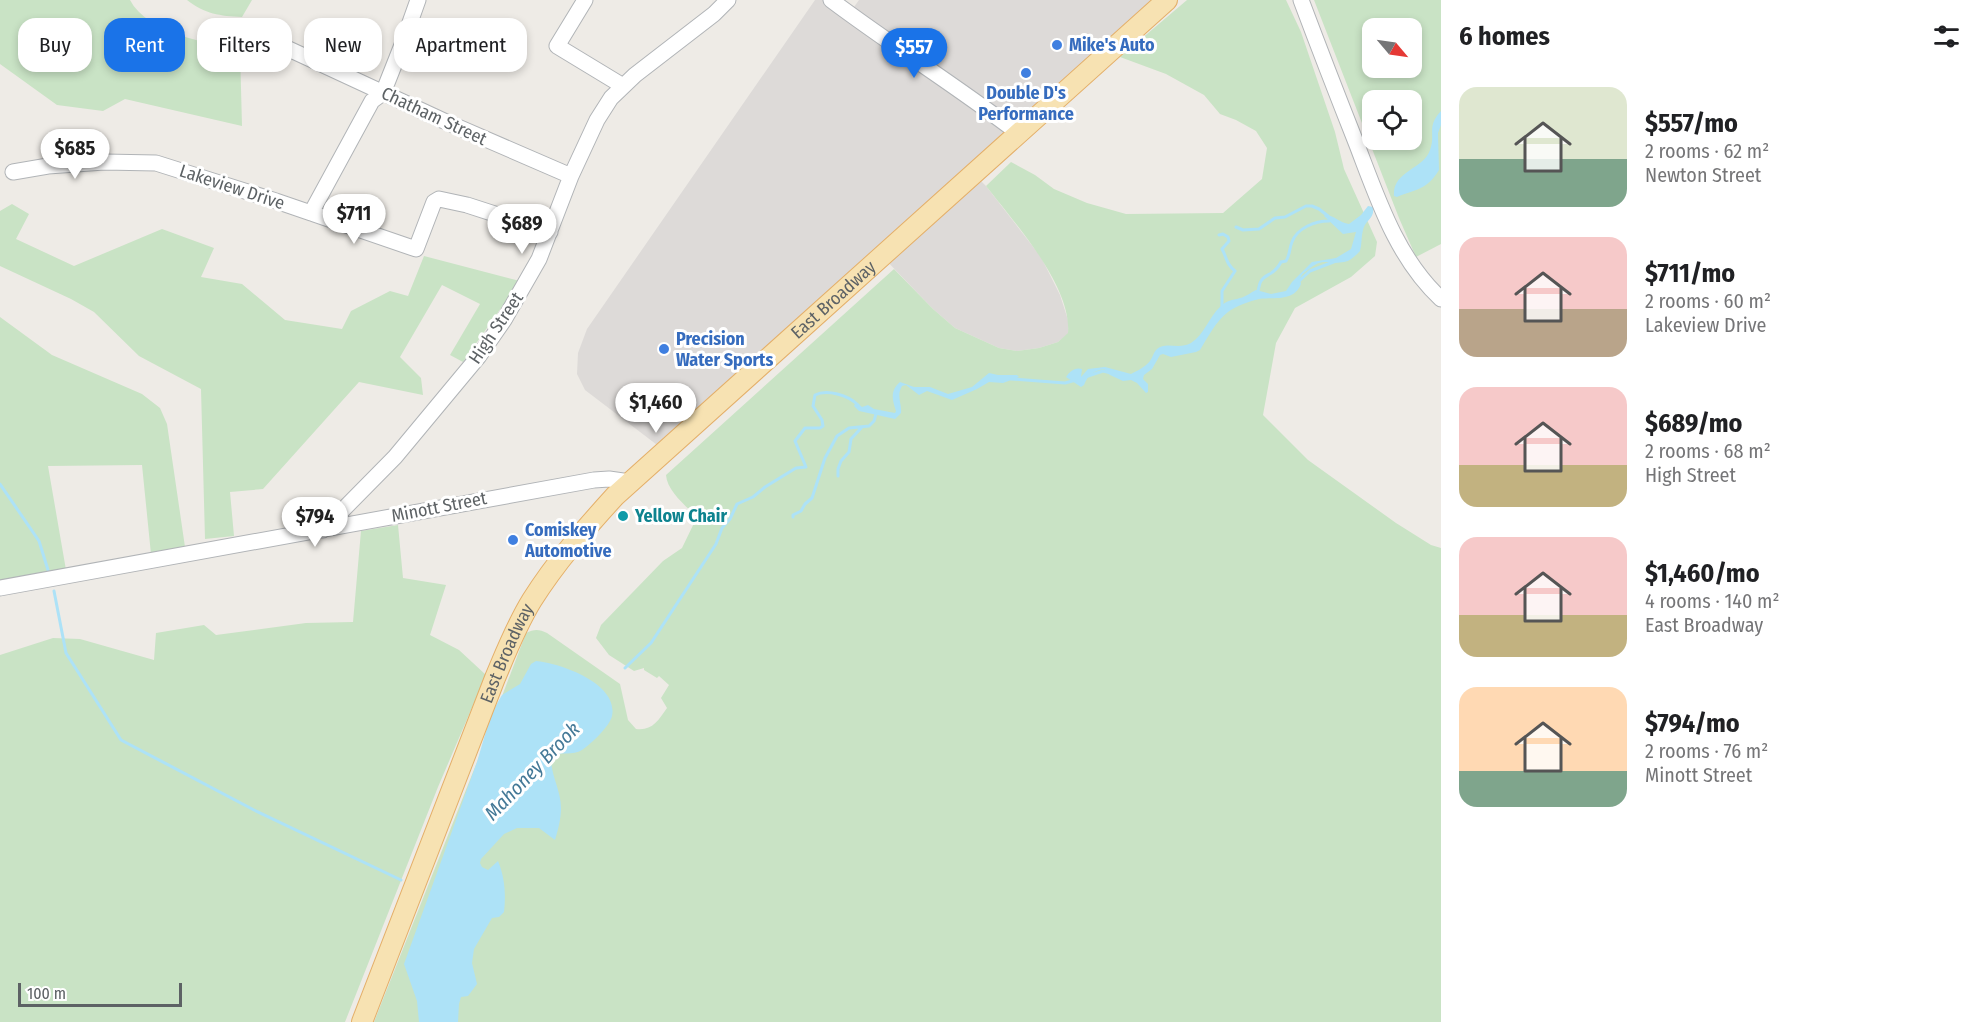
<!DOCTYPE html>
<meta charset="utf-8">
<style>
:root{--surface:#fff;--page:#f2f2f2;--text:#202124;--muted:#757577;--accent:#1a73e8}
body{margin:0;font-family:"Fira Sans Condensed",sans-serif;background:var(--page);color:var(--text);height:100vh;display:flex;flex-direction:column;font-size:22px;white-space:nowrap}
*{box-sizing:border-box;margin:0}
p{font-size:20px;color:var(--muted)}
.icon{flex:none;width:33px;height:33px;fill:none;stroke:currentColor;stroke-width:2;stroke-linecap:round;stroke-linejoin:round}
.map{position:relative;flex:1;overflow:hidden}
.side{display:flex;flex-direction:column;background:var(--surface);width:540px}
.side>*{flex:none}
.hud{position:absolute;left:18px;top:18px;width:570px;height:54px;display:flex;gap:12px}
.needle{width:39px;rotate:119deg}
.buttons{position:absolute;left:1362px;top:18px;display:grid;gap:12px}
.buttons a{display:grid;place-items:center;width:60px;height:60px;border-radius:12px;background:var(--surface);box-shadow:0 3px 9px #0003;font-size:30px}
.scale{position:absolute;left:18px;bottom:15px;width:164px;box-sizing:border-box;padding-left:6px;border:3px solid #5d6265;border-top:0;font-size:16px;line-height:21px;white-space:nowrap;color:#5d6265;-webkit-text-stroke:4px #fff;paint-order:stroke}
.price{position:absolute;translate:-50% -51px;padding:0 14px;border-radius:21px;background:#fff;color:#222;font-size:20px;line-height:39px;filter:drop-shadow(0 2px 3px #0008)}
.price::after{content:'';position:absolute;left:50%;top:36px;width:18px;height:14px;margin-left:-9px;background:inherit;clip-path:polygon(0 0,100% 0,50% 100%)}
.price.active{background:var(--accent);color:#fff}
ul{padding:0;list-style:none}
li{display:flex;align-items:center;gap:18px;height:150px;padding:0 18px}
li span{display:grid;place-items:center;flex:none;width:168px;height:120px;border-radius:18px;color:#555}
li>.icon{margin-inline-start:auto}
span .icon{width:72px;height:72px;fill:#fffc;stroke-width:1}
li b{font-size:26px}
h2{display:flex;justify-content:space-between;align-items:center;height:72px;padding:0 18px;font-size:26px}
.pill{padding:0 21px;border-radius:18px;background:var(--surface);box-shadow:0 3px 9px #0003;font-size:21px;line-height:54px}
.pill.active{background:var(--accent);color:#fff}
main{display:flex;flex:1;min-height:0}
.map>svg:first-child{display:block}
.industrial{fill:#dddad8}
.green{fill:#c9e3c5;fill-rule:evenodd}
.water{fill:#ade2f7}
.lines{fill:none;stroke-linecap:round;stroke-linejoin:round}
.stream{stroke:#ade2f7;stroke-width:3}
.minor-casing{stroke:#b1b4b7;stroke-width:17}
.major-casing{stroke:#e4af69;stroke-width:22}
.minor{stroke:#fff;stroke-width:15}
.major{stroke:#f7e2b2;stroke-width:20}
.shop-dot{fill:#3f7fe0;stroke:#fff;stroke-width:2}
.culture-dot{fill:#0f9aa8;stroke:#fff;stroke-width:2}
.labels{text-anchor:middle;stroke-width:6;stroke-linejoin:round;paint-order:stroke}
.shop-label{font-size:18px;font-weight:bold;fill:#366cbe;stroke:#fff;text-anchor:start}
.street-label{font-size:18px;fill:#5d6265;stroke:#fff}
.culture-label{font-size:18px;font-weight:bold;fill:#0d838f;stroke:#fff;text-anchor:start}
.water-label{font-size:20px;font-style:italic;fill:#447997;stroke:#fff}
</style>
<main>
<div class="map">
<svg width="1441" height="1022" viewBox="0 0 1441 1022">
<rect width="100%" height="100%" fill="#eeebe6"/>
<!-- industrial -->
<path class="industrial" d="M 815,0 L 831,0 L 849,14 L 859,0 L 1167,0 L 973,173 L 986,186 L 1041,257 L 1060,295 L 1069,323 L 1068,334 L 1058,342 L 1039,348 L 1017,351 L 999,348 L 955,328 L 933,309 L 882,256 L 665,451 L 585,390 L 577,374 L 578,353 L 587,329 Z"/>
<!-- green -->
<path class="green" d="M 0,0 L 130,0 C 147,33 207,43 240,50 L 242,126 L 125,99 L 103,111 L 57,105 L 0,64 Z
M 187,0 L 252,0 L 242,17 C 220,16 205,14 187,0 Z
M 1187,0 L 1286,0 L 1301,32 L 1335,132 L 1344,169 L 1377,242 L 1375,256 L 1351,277 L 1295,308 L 1276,343 L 1263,415 L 1308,460 L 1396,523 L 1431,545 L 1441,548 L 1441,1022 L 374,1022 L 477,762 L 526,633 C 534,629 539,629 547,633 L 620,684 L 628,720 L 636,729 C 652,731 658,721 667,708 L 661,698 L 669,685 L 659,676 L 657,678 L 644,670 L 644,668 L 634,671 L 609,655 L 596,638 L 601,625 L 663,561 L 682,548 L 697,517 C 686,506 667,491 666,475 L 894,269 L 933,309 L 955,328 L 999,348 L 1017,351 L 1039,348 L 1058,342 L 1068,333 C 1072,286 1014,222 986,186 L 1011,162 L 1035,175 L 1054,189 L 1087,203 L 1126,214 L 1223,213 L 1262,179 L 1267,148 L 1256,131 L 1236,120 L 1220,114 L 1204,95 L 1166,74 L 1120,57 Z
M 1314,0 L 1441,0 L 1441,244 L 1416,257 L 1399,218 ZM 1372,28 L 1412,28 L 1412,68 L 1372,68 ZM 1372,100 L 1412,100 L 1412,140 L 1372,140 Z
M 12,204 L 29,214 L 16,239 L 74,266 L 162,229 L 214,248 L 201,277 L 242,284 L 285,320 L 342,329 L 351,311 L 390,291 L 408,296 L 424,256 L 520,281 L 463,362 L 450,355 L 480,304 L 442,285 L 400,357 L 421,378 L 423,395 L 359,382 L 263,489 L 230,492 L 234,536 L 205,539 L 201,389 L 139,356 L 94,312 L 71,299 L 0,266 L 0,211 Z
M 0,317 L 52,355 L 142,394 L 160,408 L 167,424 L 185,547 L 151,554 L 142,465 L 48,466 L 66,570 L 0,582 Z
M 398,525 L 403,578 L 446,585 L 430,635 L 459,650 L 486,675 L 438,787 L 345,1022 L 0,1022 L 0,655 L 53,638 L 80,639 L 154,660 L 156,633 L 204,625 L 216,635 L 306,623 L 353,622 L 361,531 Z"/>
<!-- water -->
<path class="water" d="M 1441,111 L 1441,125 L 1438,133 L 1439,170 C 1427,190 1416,189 1397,197 L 1394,196 C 1392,171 1424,169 1430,150 C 1436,134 1426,127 1441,111 Z
M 1368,206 L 1373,207 C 1375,219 1365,220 1363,230 C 1361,237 1362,244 1360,251 C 1356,255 1351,261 1344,262 C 1328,265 1324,257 1309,269 C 1302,274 1299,276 1301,284 C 1294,302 1274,297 1259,299 C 1250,301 1236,306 1228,312 C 1216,321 1208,337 1200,350 L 1196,352 L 1171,357 L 1163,354 L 1160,355 L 1152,369 L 1144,375 L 1143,379 L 1148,384 L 1148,392 L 1146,393 L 1137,383 L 1131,380 L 1123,381 L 1110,375 L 1104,369 C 1093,371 1088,375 1084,385 L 1081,387 L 1066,377 C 1070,371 1075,367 1082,369 L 1081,377 L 1088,369 L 1105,367 L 1131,374 C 1137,371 1145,367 1150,361 C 1153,357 1153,353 1157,349 C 1166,341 1178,350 1191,343 C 1204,335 1209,317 1220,307 C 1228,299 1231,301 1240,298 C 1246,297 1251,292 1256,290 L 1271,294 L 1286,291 L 1292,282 L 1312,262 L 1336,258 L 1351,249 L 1356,232 L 1343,234 L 1324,216 L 1325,215 C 1334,215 1340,223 1349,224 L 1361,215 Z
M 989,373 L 998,375 L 1017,375 L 1019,377 L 1003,383 L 989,382 L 977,389 L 952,400 L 927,391 L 919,395 L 906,385 L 902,386 C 896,396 902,403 901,413 L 895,419 L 859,411 L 854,406 L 856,402 L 862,407 L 868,405 L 874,409 L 895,413 L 896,411 C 892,399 890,391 900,382 L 914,387 L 930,387 L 948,394 L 972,387 Z
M 536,661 C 559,663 619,683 612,716 C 610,726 591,744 582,750 C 573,756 560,751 551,756 C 550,774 561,790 561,808 C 561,819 558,830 555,840 L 539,828 L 517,828 L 504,834 L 481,859 L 480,863 L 482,867 L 488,870 L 498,861 C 505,878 506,895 504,912 L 499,917 L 492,918 L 474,949 L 472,963 L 477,984 L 468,996 L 461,997 L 459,1004 L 458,1022 L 419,1022 L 417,1001 L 404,964 L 477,762 L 491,714 L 502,695 L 520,684 L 531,664 Z"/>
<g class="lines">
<!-- stream -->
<path class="stream" d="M 1236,227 L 1243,230 L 1259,229 L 1275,218 L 1285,217 L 1306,206 L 1312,206 L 1319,209 L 1328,216
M 1219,235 L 1223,234 L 1228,237 L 1229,241 L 1222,249 C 1227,258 1226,264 1235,271 L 1222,291 L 1222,307
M 1298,282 L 1310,271 L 1336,261
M 1258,291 C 1259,288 1259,284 1261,281 C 1266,273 1274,276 1281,262 L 1286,261 C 1290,255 1289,249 1292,242 C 1297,228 1315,221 1329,221
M 1085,377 L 1103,371 L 1111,373
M 1011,379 L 1065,383 L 1076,380
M 838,476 L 838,469 L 841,461 L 849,452 L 851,439 L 862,427
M 0,484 L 39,541 L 48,570
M 793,517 L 793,515 L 801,511 L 805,504 L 812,498 L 825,458 L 837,436 L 849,428 L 869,426 L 874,421 L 876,414
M 54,591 L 66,653 L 121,740 L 254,810 L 401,880
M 625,668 L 651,643 L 716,544 L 722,528 L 730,519 L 737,504 L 753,497 L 765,487 L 796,468 L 806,467 L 795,441 L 805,428 L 820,428 L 823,426 L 822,420 L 813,406 L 815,395 C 827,389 848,395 858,405"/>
<defs>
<path id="minor" d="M 585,0 L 557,46 L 623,86
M 831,0 C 892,46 957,86 1018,133
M 1301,0 C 1319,48 1338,97 1357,145 C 1378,200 1397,258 1441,299
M 265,38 L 444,121 L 571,176
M 13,172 L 48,166 L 104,162 L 156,163 L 276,201 L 416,249 L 434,202 L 439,199 L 467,205 L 550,232
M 311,213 L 372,101 L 383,93 L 402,45 L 418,0
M 323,530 L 395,457 L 479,356 L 504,320 L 539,259 L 571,176 L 597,120 L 611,98 L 635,75 L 714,14 L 728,0
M 0,588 L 594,480 L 609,479 L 630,482"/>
<g id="major">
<path id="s1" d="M 362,1022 L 495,678 C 506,652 517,624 532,600 C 556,562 585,529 615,496 L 1167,0"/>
</g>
</defs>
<!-- minor casing -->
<use href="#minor" class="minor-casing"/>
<!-- major casing -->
<use href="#major" class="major-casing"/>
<!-- minor -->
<use href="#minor" class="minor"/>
<!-- major -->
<use href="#major" class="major"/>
</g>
<!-- markers -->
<g class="shop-dot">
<circle cx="1057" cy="45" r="6"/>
<circle cx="1026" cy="73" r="6"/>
<circle cx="664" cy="349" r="6"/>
<circle cx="513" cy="540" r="6"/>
</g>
<circle class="culture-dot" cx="623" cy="516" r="6"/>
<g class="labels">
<!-- shop labels -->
<g class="shop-label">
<text x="1069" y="51">Mike's Auto</text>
<text x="1026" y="99" text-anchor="middle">Double D's<tspan x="1026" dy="21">Performance</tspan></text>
<text x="676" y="345">Precision<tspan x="676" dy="21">Water Sports</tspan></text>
<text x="525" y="536">Comiskey<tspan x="525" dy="21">Automotive</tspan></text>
</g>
<!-- street labels -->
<g class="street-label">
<text transform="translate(434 116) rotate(25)" y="6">Chatham Street</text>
<text transform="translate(232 187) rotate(18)" y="6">Lakeview Drive</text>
<text dy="6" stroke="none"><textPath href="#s1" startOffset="882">East Broadway</textPath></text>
<text transform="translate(496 328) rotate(-56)" y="6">High Street</text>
<text transform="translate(439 507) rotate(-11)" y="6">Minott Street</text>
<text dy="6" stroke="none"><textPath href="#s1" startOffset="396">East Broadway</textPath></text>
</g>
<!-- culture labels -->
<g class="culture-label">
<text x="635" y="522">Yellow Chair</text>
</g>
<!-- water labels -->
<g class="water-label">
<text transform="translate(532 771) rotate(-46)" y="7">Mahoney Brook</text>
</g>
</g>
</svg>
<div class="buttons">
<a><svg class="needle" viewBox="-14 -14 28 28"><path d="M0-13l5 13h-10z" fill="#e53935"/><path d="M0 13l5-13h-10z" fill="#757577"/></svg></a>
<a><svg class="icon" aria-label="locate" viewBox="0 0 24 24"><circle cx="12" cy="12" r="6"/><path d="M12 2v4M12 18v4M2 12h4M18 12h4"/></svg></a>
</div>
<div class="scale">100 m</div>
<b class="price active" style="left:914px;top:79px">$557</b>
<b class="price" style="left:75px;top:180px">$685</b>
<b class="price" style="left:354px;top:245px">$711</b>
<b class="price" style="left:522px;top:255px">$689</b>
<b class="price" style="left:656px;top:434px">$1,460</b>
<b class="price" style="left:315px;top:548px">$794</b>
<div class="hud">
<a class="pill">Buy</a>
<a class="pill active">Rent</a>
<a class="pill">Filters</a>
<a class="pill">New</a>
<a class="pill">Apartment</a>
</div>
</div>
<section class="side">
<h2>6 homes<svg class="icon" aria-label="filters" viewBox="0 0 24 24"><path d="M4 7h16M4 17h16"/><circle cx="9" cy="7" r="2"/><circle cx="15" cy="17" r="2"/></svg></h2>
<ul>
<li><span style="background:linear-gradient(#dfe7d0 60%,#7fa58c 0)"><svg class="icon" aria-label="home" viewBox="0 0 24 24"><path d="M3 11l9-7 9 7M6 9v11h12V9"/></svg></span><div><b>$557/mo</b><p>2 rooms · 62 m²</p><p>Newton Street</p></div></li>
<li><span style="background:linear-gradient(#f6c9c9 60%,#b9a48a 0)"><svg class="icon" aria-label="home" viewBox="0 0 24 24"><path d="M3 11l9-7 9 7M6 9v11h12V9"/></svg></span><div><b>$711/mo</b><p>2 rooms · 60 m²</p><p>Lakeview Drive</p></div></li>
<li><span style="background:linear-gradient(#f6c9c9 65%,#c2b280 0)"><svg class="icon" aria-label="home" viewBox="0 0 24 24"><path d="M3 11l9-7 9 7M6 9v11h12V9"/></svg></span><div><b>$689/mo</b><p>2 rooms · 68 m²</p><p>High Street</p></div></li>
<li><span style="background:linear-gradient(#f6c9c9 65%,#c2b280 0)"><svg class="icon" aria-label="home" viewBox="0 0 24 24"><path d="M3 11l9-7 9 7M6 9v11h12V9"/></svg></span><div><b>$1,460/mo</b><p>4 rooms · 140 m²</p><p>East Broadway</p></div></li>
<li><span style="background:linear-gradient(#ffd9b3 70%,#7fa58c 0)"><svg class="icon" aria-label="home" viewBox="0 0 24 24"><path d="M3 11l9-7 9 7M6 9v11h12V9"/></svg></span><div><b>$794/mo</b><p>2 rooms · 76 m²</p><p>Minott Street</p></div></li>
</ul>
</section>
</main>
